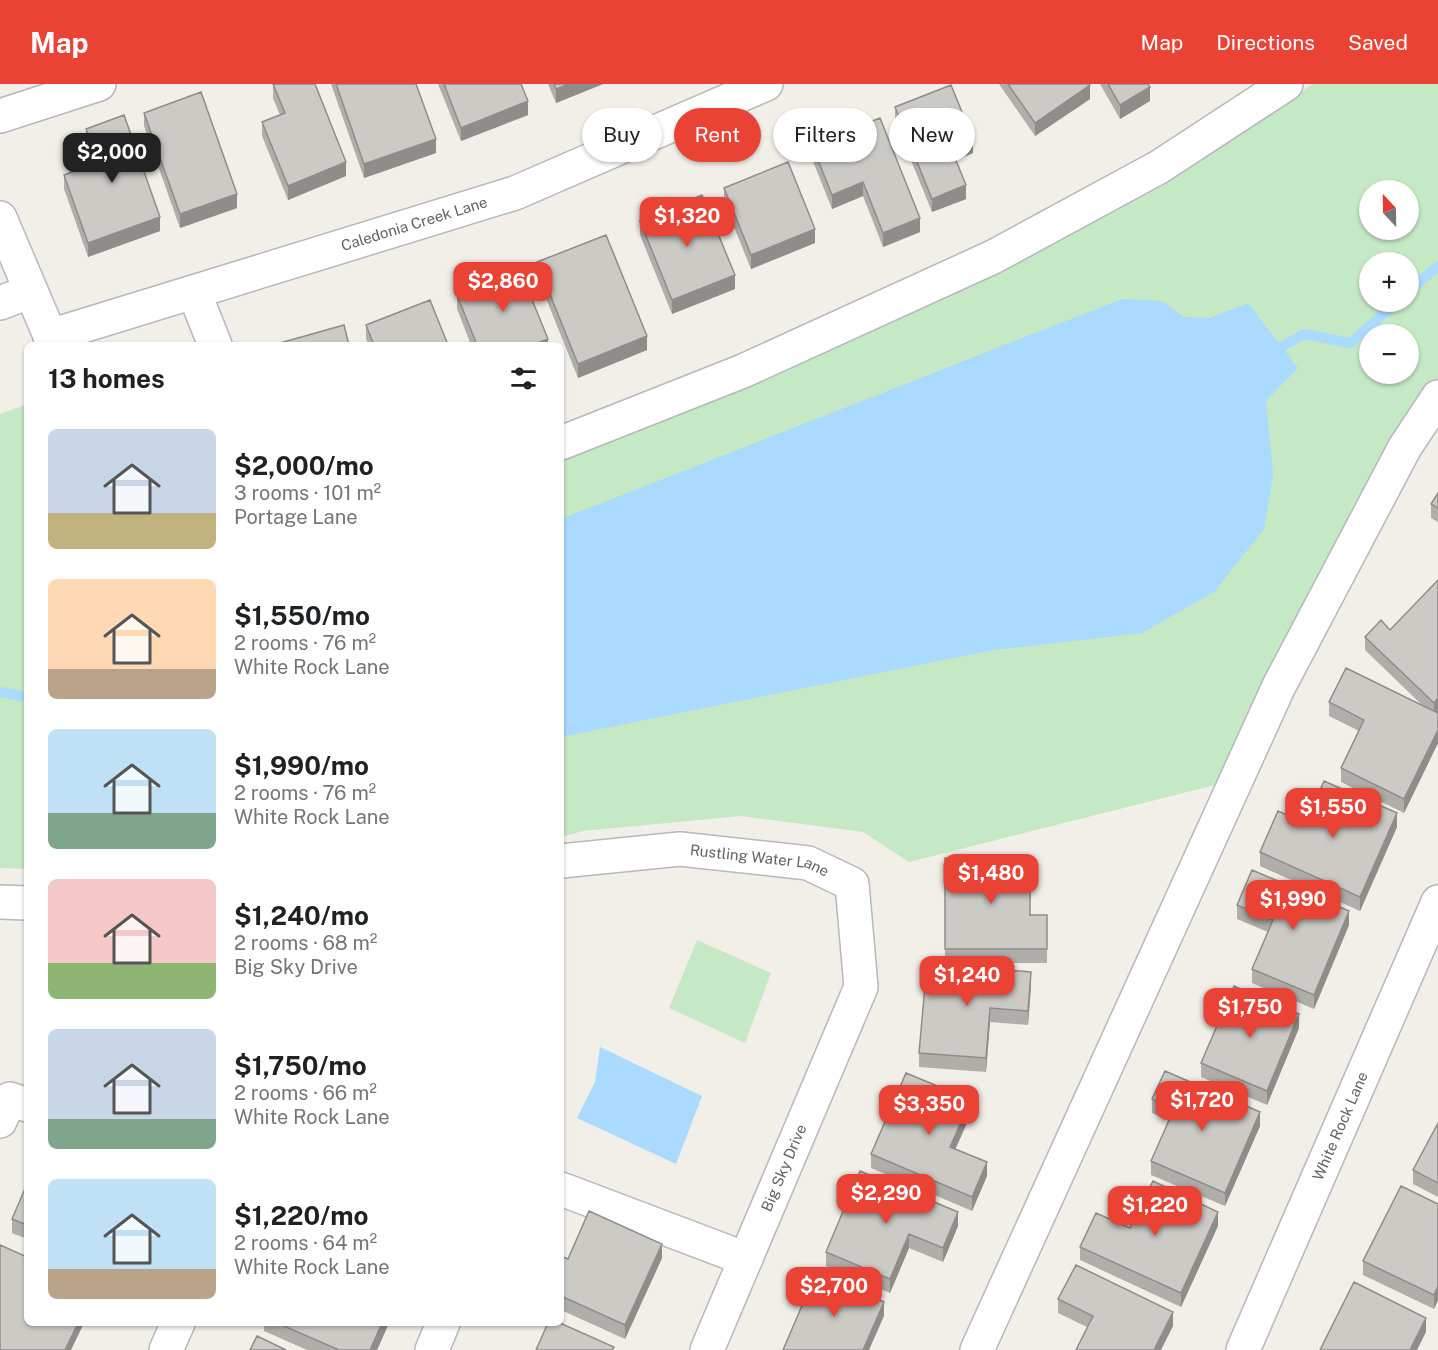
<!DOCTYPE html>
<meta charset="utf-8">
<style>
:root{--surface:#fff;--page:#f6f6f6;--text:#202124;--muted:#757577;--accent:#ea4335}
body{margin:0;font-family:"Public Sans",sans-serif;background:var(--page);color:var(--text);height:100vh;display:flex;flex-direction:column;font-size:22px;white-space:nowrap}
*{box-sizing:border-box;margin:0}
p{font-size:20px;color:var(--muted)}
.icon{flex:none;width:33px;height:33px;fill:none;stroke:currentColor;stroke-width:2;stroke-linecap:round;stroke-linejoin:round}
.map{position:relative;flex:1;overflow:hidden}
.panel{position:absolute;left:24px;top:258px;width:540px;height:984px;display:flex;flex-direction:column;background:var(--surface);border-radius:9px;box-shadow:0 2px 4px #0004}
.panel>*{flex:none}
.top-card{position:absolute;left:582px;top:24px;width:570px;height:54px;display:flex;gap:12px}
.needle{width:39px;rotate:338deg}
.buttons{position:absolute;left:1359px;top:96px;display:grid;gap:12px}
.buttons a{display:grid;place-items:center;width:60px;height:60px;border-radius:50%;background:var(--surface);box-shadow:0 2px 4px #0004;font-size:30px}
.price{position:absolute;translate:-50% -51px;padding:0 14px;border-radius:12px;background:var(--accent);color:#fff;font-size:20px;line-height:39px;filter:drop-shadow(0 2px 3px #0008)}
.price::after{content:'';position:absolute;left:50%;top:36px;width:18px;height:14px;margin-left:-9px;background:inherit;clip-path:polygon(0 0,100% 0,50% 100%)}
.price.selected{background:#222;color:#fff}
ul{padding:0;list-style:none}
li{display:flex;align-items:center;gap:18px;height:150px;padding:0 24px}
li span{display:grid;place-items:center;flex:none;width:168px;height:120px;border-radius:9px;color:#555}
li>.icon{margin-inline-start:auto}
span .icon{width:72px;height:72px;fill:#fffc;stroke-width:1}
li b{font-size:26px}
h2{display:flex;justify-content:space-between;align-items:center;height:72px;padding:0 24px;font-size:26px}
.pill{padding:0 21px;border-radius:27px;background:var(--surface);box-shadow:0 2px 4px #0004;font-size:21px;line-height:54px}
.pill.selected{background:var(--accent);color:#fff}
header{display:flex;align-items:center;gap:36px;box-sizing:border-box;height:84px;padding:0 30px;background:var(--accent);color:#fff}
header strong{font-size:28px}
nav{display:flex;gap:33px;margin-inline-start:auto;font-size:21px}
.map>svg:first-child{display:block}
.green{fill:#c5e8c5;fill-rule:evenodd}
.water{fill:#aadaff}
.lines{fill:none;stroke-linecap:round;stroke-linejoin:round}
.stream{stroke:#aadaff;stroke-width:10}
.minor-casing{stroke:#b5b8bc;stroke-width:36}
.minor{stroke:#fff;stroke-width:33}
.wall{fill:#afaea9}
.shaded-wall{fill:#8f8d8a}
.building{fill:#cccac5;stroke:#8f8d8a;stroke-width:1.5}
.labels{text-anchor:middle;stroke-width:6;stroke-linejoin:round;paint-order:stroke}
.street-label{font-size:15px;fill:#5f6368;stroke:#fff}
</style>
<header>
<strong>Map</strong>
<nav><a>Map</a><a>Directions</a><a>Saved</a></nav>
</header>
<div class="map">
<svg width="1438" height="1266" viewBox="0 0 1438 1266">
<rect width="100%" height="100%" fill="#f1efe8"/>
<!-- green -->
<path class="green" d="M 1313,0 L 1438,0 L 1438,306 L 1227,698 L 909,778 L 863,748 L 741,732 L 583,747 L 561,753 L 561,367 L 1138,112 ZM 1370,106 L 1408,106 L 1408,146 L 1370,146 ZM 1370,178 L 1408,178 L 1408,218 L 1370,218 ZM 1370,250 L 1408,250 L 1408,290 L 1370,290 Z
M 27,320 L 27,785 L 0,784 L 0,330 Z
M 697,856 L 771,889 L 745,959 L 669,924 Z"/>
<!-- water -->
<path class="water" d="M 1122,215 L 1161,217 L 1184,233 L 1210,234 L 1248,219 L 1298,284 L 1266,317 L 1273,390 L 1264,445 L 1214,508 L 1142,549 L 993,566 L 561,653 L 561,435 Z
M 600,963 L 702,1012 L 676,1080 L 577,1034 L 595,998 Z"/>
<g class="lines">
<!-- stream -->
<path class="stream" d="M 1408,208 L 1438,182
M 1269,270 L 1304,250 L 1350,259 L 1398,218
M 0,608 L 27,613"/>
<defs>
<g id="minor">
<path d="M 0,32 L 99,0"/>
<path d="M 0,134 L 54,261"/>
<path d="M 194,208 L 215,261"/>
<path d="M 0,219 L 31,207"/>
<path id="s1" d="M 50,252 L 515,109 L 766,0"/>
<path d="M 561,359 L 743,287 L 993,173 L 1159,83 L 1286,0"/>
<path id="s2" d="M 561,777 L 680,765 L 808,779 L 852,800 L 861,903 L 707,1266"/>
<path d="M 0,818 L 27,819"/>
<path d="M 0,1037 L 10,1015 L 27,1021"/>
<path d="M 561,1105 L 746,1175"/>
<path d="M 166,1266 L 178,1239"/>
<path d="M 432,1266 L 443,1239"/>
<path d="M 977,1266 L 1279,602 L 1405,363 L 1438,313"/>
<path id="s3" d="M 1243,1266 L 1438,818"/>
</g>
</defs>
<!-- minor casing -->
<use href="#minor" class="minor-casing"/>
<!-- minor -->
<use href="#minor" class="minor"/>
</g>
<!-- wall -->
<path class="wall" d="M 273,0 L 346,92 L 288,116 L 262,52 L 262,38 L 280,31 L 273,14 Z
M 331,0 L 416,0 L 436,69 L 364,94 Z
M 438,0 L 521,0 L 528,31 L 461,57 Z
M 548,0 L 603,0 L 556,19 Z
M 999,0 L 1089,0 L 1090,15 L 1035,52 Z
M 1100,0 L 1148,0 L 1150,17 L 1120,35 Z
M 895,23 L 973,69 L 956,76 L 966,115 L 932,128 L 895,37 Z
M 144,29 L 237,124 L 180,144 L 144,42 Z
M 880,34 L 920,148 L 883,163 L 863,112 L 832,125 L 812,75 L 812,61 Z
M 86,45 L 160,147 L 88,173 L 64,105 L 64,91 L 94,80 L 86,59 Z
M 724,104 L 815,159 L 751,185 L 724,118 Z
M 640,137 L 735,205 L 672,230 L 640,151 Z
M 537,178 L 647,266 L 578,294 L 537,192 Z
M 457,211 L 548,261 L 471,261 L 457,225 Z
M 366,241 L 448,261 L 369,261 L 366,255 Z
M 1438,409 L 1438,438 L 1431,434 L 1431,420 Z
M 1438,496 L 1438,659 L 1404,729 L 1341,698 L 1341,684 L 1359,647 L 1329,632 L 1329,618 L 1421,620 L 1365,566 L 1365,553 L 1390,546 Z
M 1305,739 L 1397,743 L 1360,827 L 1260,782 L 1260,768 Z
M 945,774 L 1030,831 L 1047,831 L 1047,879 L 945,879 Z
M 1237,821 L 1349,841 L 1314,925 L 1252,899 L 1252,885 L 1268,848 L 1237,835 Z
M 927,880 L 1031,902 L 1028,941 L 990,938 L 986,988 L 919,983 L 919,969 Z
M 1299,944 L 1267,1021 L 1201,993 L 1201,979 Z
M 1152,1015 L 1260,1042 L 1225,1122 L 1151,1091 L 1151,1077 L 1169,1037 L 1152,1029 Z
M 971,1030 L 955,1065 L 987,1092 L 972,1127 L 871,1084 L 871,1070 Z
M 1438,1039 L 1438,1113 L 1413,1100 L 1413,1086 Z
M 860,1087 L 958,1142 L 943,1178 L 909,1164 L 890,1209 L 826,1182 L 826,1168 Z
M 27,1100 L 27,1155 L 12,1149 L 12,1135 Z
M 1438,1120 L 1438,1216 L 1434,1225 L 1363,1191 L 1363,1177 Z
M 1218,1142 L 1181,1223 L 1080,1176 L 1080,1163 L 1130,1144 Z
M 561,1172 L 568,1175 L 662,1174 L 625,1255 L 561,1226 Z
M 1058,1215 L 1173,1242 L 1087,1243 L 1058,1229 Z
M 264,1239 L 389,1239 L 377,1266 L 307,1266 L 264,1247 Z"/>
<!-- shaded-wall -->
<path class="shaded-wall" d="M 569,0 L 603,0 L 556,19 L 556,5 Z
M 1090,1 L 1090,15 L 1035,52 L 1035,39 Z
M 1150,3 L 1150,17 L 1120,35 L 1120,21 Z
M 528,17 L 528,31 L 461,57 L 461,44 Z
M 436,55 L 436,69 L 364,94 L 364,80 Z
M 973,55 L 973,69 L 951,78 L 951,64 Z
M 346,78 L 346,92 L 288,116 L 288,102 Z
M 863,98 L 863,112 L 832,125 L 832,111 Z
M 966,101 L 966,115 L 932,128 L 932,115 Z
M 237,110 L 237,124 L 180,144 L 180,130 Z
M 160,133 L 160,147 L 88,173 L 88,159 Z
M 920,134 L 920,148 L 883,163 L 883,149 Z
M 815,145 L 815,159 L 751,185 L 751,171 Z
M 735,191 L 735,205 L 672,230 L 672,216 Z
M 647,252 L 647,266 L 578,294 L 578,280 Z
M 548,255 L 548,261 L 532,261 Z
M 1438,614 L 1438,628 L 1434,633 L 1434,619 Z
M 1438,646 L 1438,659 L 1404,729 L 1404,715 Z
M 1397,729 L 1397,743 L 1360,827 L 1360,813 Z
M 1349,827 L 1349,841 L 1314,925 L 1314,911 Z
M 1031,888 L 1031,902 L 1028,941 L 1028,927 Z
M 990,924 L 990,938 L 986,988 L 986,974 Z
M 1299,930 L 1299,944 L 1267,1021 L 1267,1007 Z
M 971,1016 L 971,1030 L 950,1077 L 950,1063 Z
M 1260,1028 L 1260,1042 L 1225,1122 L 1225,1109 Z
M 987,1078 L 987,1092 L 972,1127 L 972,1113 Z
M 958,1128 L 958,1142 L 943,1178 L 943,1164 Z
M 1218,1128 L 1218,1142 L 1181,1223 L 1181,1209 Z
M 909,1150 L 909,1164 L 890,1209 L 890,1195 Z
M 662,1160 L 662,1174 L 625,1255 L 625,1241 Z
M 1438,1202 L 1438,1216 L 1434,1225 L 1434,1211 Z
M 884,1218 L 884,1232 L 869,1266 L 863,1266 Z
M 1173,1228 L 1173,1242 L 1161,1266 L 1154,1266 Z
M 1426,1234 L 1426,1248 L 1417,1266 L 1410,1266 Z
M 78,1239 L 84,1239 L 71,1266 L 65,1266 Z
M 382,1239 L 389,1239 L 377,1266 L 370,1266 Z"/>
<!-- building -->
<path class="building" d="M 273,0 L 315,0 L 346,78 L 288,102 L 262,38 L 285,29 Z
M 336,0 L 416,0 L 436,55 L 364,80 Z
M 444,0 L 521,0 L 528,17 L 461,44 Z
M 554,0 L 569,0 L 556,5 Z
M 1008,0 L 1089,0 L 1090,1 L 1035,39 Z
M 1108,0 L 1148,0 L 1150,3 L 1120,21 Z
M 951,1 L 973,55 L 951,64 L 966,101 L 932,115 L 895,23 Z
M 201,8 L 237,110 L 180,130 L 144,29 Z
M 124,31 L 160,133 L 88,159 L 64,91 L 99,78 L 86,45 Z
M 880,34 L 920,134 L 883,149 L 863,98 L 832,111 L 812,61 Z
M 788,78 L 815,145 L 751,171 L 724,104 Z
M 702,111 L 735,191 L 672,216 L 640,137 Z
M 606,151 L 647,252 L 578,280 L 537,178 Z
M 520,186 L 548,255 L 532,261 L 477,261 L 457,211 Z
M 430,216 L 448,261 L 374,261 L 366,241 Z
M 344,241 L 349,261 L 273,261 Z
M 1438,409 L 1438,424 L 1431,420 Z
M 1438,496 L 1438,614 L 1434,619 L 1365,553 L 1381,536 L 1390,546 Z
M 1346,584 L 1438,629 L 1438,646 L 1404,715 L 1341,684 L 1364,636 L 1329,618 Z
M 1324,697 L 1397,729 L 1360,813 L 1260,768 L 1278,727 L 1305,739 Z
M 945,774 L 1030,774 L 1030,831 L 1047,831 L 1047,865 L 945,865 Z
M 1252,786 L 1349,827 L 1314,911 L 1252,885 L 1273,836 L 1237,821 Z
M 927,880 L 1031,888 L 1028,927 L 990,924 L 986,974 L 919,969 Z
M 1234,902 L 1299,930 L 1267,1007 L 1201,979 Z
M 1165,987 L 1260,1028 L 1225,1109 L 1151,1077 L 1174,1025 L 1152,1015 Z
M 906,989 L 971,1016 L 950,1063 L 987,1078 L 972,1113 L 871,1070 Z
M 1438,1039 L 1438,1099 L 1413,1086 Z
M 860,1087 L 958,1128 L 943,1164 L 909,1150 L 890,1195 L 826,1168 Z
M 1153,1097 L 1218,1128 L 1181,1209 L 1080,1163 L 1096,1129 L 1130,1144 Z
M 27,1100 L 27,1141 L 12,1135 Z
M 1401,1102 L 1438,1120 L 1438,1202 L 1434,1211 L 1363,1177 Z
M 589,1127 L 662,1160 L 625,1241 L 561,1212 L 561,1172 L 568,1175 Z
M 0,1161 L 27,1173 L 27,1239 L 78,1239 L 65,1266 L 0,1266 Z
M 1076,1181 L 1173,1228 L 1154,1266 L 1076,1266 L 1093,1232 L 1058,1215 Z
M 816,1189 L 884,1218 L 863,1266 L 783,1266 Z
M 1354,1198 L 1426,1234 L 1410,1266 L 1320,1266 Z
M 277,1239 L 382,1239 L 370,1266 L 339,1266 Z
M 548,1239 L 560,1239 L 614,1263 L 612,1266 L 536,1266 Z
M 257,1252 L 286,1266 L 250,1266 Z"/>
<g class="labels">
<!-- street labels -->
<g class="street-label">
<text dy="5" stroke="none"><textPath href="#s1" startOffset="381">Caledonia Creek Lane</textPath></text>
<text dy="5" stroke="none"><textPath href="#s2" startOffset="200">Rustling Water Lane</textPath></text>
<text dy="5" stroke="none"><textPath href="#s3" startOffset="244">White Rock Lane</textPath></text>
<text transform="translate(784 1084) rotate(-67)" y="5">Big Sky Drive</text>
</g>
</g>
</svg>
<div class="buttons">
<a><svg class="needle" viewBox="-14 -14 28 28"><path d="M0-13l5 13h-10z" fill="#e53935"/><path d="M0 13l5-13h-10z" fill="#757577"/></svg></a>
<a>+</a>
<a>−</a>
</div>
<b class="price selected" style="left:112px;top:100px">$2,000</b>
<b class="price" style="left:687px;top:164px">$1,320</b>
<b class="price" style="left:503px;top:229px">$2,860</b>
<b class="price" style="left:1333px;top:755px">$1,550</b>
<b class="price" style="left:991px;top:821px">$1,480</b>
<b class="price" style="left:1293px;top:847px">$1,990</b>
<b class="price" style="left:967px;top:923px">$1,240</b>
<b class="price" style="left:1250px;top:955px">$1,750</b>
<b class="price" style="left:1202px;top:1048px">$1,720</b>
<b class="price" style="left:929px;top:1052px">$3,350</b>
<b class="price" style="left:886px;top:1141px">$2,290</b>
<b class="price" style="left:1155px;top:1153px">$1,220</b>
<b class="price" style="left:834px;top:1234px">$2,700</b>
<div class="top-card">
<a class="pill">Buy</a>
<a class="pill selected">Rent</a>
<a class="pill">Filters</a>
<a class="pill">New</a>
</div>
<section class="panel">
<h2>13 homes<svg class="icon" aria-label="filters" viewBox="0 0 24 24"><path d="M4 7h16M4 17h16"/><circle cx="9" cy="7" r="2"/><circle cx="15" cy="17" r="2"/></svg></h2>
<ul>
<li><span style="background:linear-gradient(#c9d6e8 70%,#c2b280 0)"><svg class="icon" aria-label="home" viewBox="0 0 24 24"><path d="M3 11l9-7 9 7M6 9v11h12V9"/></svg></span><div><b>$2,000/mo</b><p>3 rooms · 101 m²</p><p>Portage Lane</p></div></li>
<li><span style="background:linear-gradient(#ffd9b3 75%,#b9a48a 0)"><svg class="icon" aria-label="home" viewBox="0 0 24 24"><path d="M3 11l9-7 9 7M6 9v11h12V9"/></svg></span><div><b>$1,550/mo</b><p>2 rooms · 76 m²</p><p>White Rock Lane</p></div></li>
<li><span style="background:linear-gradient(#bfe0f5 70%,#7fa58c 0)"><svg class="icon" aria-label="home" viewBox="0 0 24 24"><path d="M3 11l9-7 9 7M6 9v11h12V9"/></svg></span><div><b>$1,990/mo</b><p>2 rooms · 76 m²</p><p>White Rock Lane</p></div></li>
<li><span style="background:linear-gradient(#f6c9c9 70%,#8fb573 0)"><svg class="icon" aria-label="home" viewBox="0 0 24 24"><path d="M3 11l9-7 9 7M6 9v11h12V9"/></svg></span><div><b>$1,240/mo</b><p>2 rooms · 68 m²</p><p>Big Sky Drive</p></div></li>
<li><span style="background:linear-gradient(#c9d6e8 75%,#7fa58c 0)"><svg class="icon" aria-label="home" viewBox="0 0 24 24"><path d="M3 11l9-7 9 7M6 9v11h12V9"/></svg></span><div><b>$1,750/mo</b><p>2 rooms · 66 m²</p><p>White Rock Lane</p></div></li>
<li><span style="background:linear-gradient(#bfe0f5 75%,#b9a48a 0)"><svg class="icon" aria-label="home" viewBox="0 0 24 24"><path d="M3 11l9-7 9 7M6 9v11h12V9"/></svg></span><div><b>$1,220/mo</b><p>2 rooms · 64 m²</p><p>White Rock Lane</p></div></li>
</ul>
</section>
</div>
